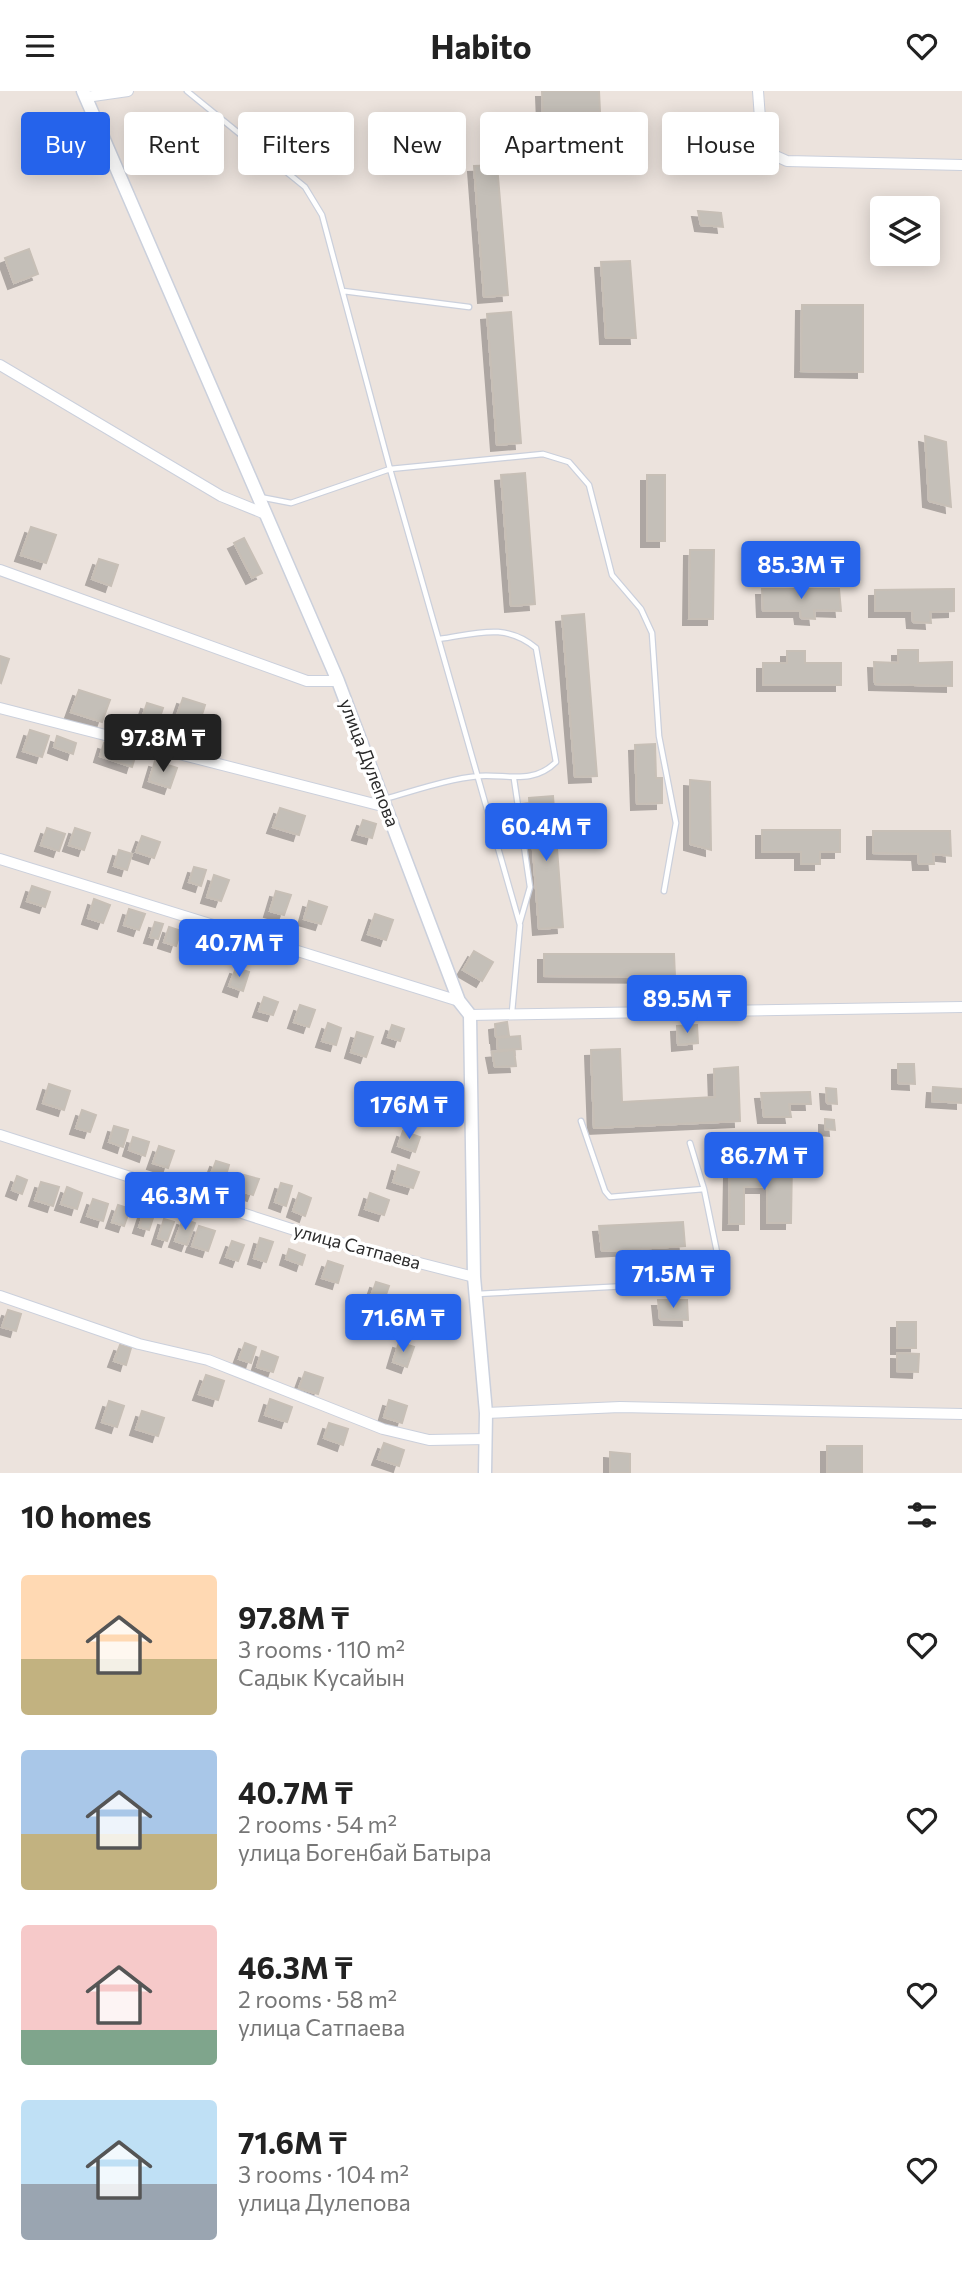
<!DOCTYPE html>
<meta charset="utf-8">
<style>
:root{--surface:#fff;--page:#f2f2f2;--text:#222;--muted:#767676;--accent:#2563eb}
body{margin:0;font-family:Commissioner,sans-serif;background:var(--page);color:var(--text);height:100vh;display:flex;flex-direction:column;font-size:26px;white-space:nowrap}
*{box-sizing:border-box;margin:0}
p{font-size:23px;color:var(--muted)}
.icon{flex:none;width:38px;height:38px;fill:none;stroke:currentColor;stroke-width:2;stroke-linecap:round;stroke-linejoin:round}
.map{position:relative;height:1382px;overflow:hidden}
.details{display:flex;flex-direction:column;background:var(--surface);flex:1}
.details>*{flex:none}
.hud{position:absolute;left:21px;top:21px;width:920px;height:63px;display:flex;gap:14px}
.fabs{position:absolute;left:870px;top:105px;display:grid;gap:14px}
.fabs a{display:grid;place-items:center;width:70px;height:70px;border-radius:7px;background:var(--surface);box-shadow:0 4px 18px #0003;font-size:35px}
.price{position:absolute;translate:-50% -60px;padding:0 16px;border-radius:7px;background:var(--accent);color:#fff;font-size:23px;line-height:46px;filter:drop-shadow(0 2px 4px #0008)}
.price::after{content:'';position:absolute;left:50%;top:42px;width:21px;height:16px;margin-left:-10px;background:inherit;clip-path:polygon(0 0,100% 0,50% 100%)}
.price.active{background:#222;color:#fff}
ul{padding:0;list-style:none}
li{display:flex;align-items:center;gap:21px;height:175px;padding:0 21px}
li span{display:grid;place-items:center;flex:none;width:196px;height:140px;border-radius:7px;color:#555}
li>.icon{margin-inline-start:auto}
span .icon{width:84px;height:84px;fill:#fffc;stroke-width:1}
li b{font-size:30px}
h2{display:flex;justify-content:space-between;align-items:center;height:84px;padding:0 21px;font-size:30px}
.pill{padding:0 24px;border-radius:7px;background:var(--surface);box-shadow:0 4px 18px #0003;font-size:24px;line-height:63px}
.pill.active{background:var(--accent);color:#fff}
header{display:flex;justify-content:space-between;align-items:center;height:91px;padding:0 21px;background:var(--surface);font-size:32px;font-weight:700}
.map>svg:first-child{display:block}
.building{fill:#c4bfb8;stroke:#c7bfb6;stroke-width:2;filter:url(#shadow)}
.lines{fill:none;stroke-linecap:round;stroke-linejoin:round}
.service-casing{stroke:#cbd0dc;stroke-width:7}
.minor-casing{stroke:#cbd0dc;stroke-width:12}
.tertiary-casing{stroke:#cbd0dc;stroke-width:15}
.service{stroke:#fff;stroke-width:4.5}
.minor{stroke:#fff;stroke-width:10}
.tertiary{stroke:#fff;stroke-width:12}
.labels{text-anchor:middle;stroke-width:7;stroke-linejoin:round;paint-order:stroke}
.street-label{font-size:18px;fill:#2a2a2a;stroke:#fff}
</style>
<header><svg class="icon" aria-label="menu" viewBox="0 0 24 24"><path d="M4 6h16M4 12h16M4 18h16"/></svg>Habito<svg class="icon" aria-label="heart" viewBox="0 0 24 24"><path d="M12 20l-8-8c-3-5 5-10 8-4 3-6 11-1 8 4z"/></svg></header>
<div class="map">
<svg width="962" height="1382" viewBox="0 0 962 1382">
<defs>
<filter id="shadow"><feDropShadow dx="-6" dy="6" stdDeviation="0" flood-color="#0004"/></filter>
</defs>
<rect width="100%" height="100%" fill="#ece3dd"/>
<!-- building -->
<path class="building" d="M 542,0 L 599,0 L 600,21 L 543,24 Z
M 497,74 L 508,204 L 484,206 L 474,75 Z
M 698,120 L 721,122 L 723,136 L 701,134 Z
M 29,158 L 38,183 L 14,192 L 5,167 Z
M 630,170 L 636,247 L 606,247 L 601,171 Z
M 802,214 L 863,214 L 863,281 L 801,280 Z
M 511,221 L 521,352 L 497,354 L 487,223 Z
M 925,345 L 946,351 L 951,416 L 929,410 Z
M 525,382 L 535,513 L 511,515 L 501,384 Z
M 647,384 L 665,384 L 665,450 L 647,450 Z
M 31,436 L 56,444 L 46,472 L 21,464 Z
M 244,447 L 262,482 L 252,487 L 234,452 Z
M 690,459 L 714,459 L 713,528 L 689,528 Z
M 99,468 L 118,474 L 111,495 L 92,488 Z
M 762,498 L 839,498 L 841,520 L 814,519 L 815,528 L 801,527 L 800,520 L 763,520 Z
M 954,498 L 954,520 L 930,521 L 931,532 L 913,531 L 912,520 L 875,520 L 875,499 Z
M 584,523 L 597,685 L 575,686 L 562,525 Z
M 898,559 L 918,559 L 918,572 L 952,571 L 952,595 L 875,593 L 874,571 L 898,572 Z
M 787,560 L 805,560 L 805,572 L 841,572 L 841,594 L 763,594 L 763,572 L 787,572 Z
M 0,565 L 9,568 L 1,592 L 0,591 Z
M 79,599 L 110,609 L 102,631 L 71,621 Z
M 183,607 L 205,614 L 197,640 L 174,633 Z
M 147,612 L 163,617 L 157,635 L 141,630 Z
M 30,639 L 49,645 L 42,666 L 23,660 Z
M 57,645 L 76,652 L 73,663 L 54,656 Z
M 104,652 L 136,663 L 132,676 L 100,665 Z
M 655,653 L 656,687 L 662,687 L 662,712 L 637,713 L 635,654 Z
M 155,670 L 177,677 L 170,697 L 149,690 Z
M 690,689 L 710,691 L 711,759 L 690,753 Z
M 553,705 L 563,836 L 539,838 L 529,707 Z
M 280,717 L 305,725 L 299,744 L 273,736 Z
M 363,729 L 376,733 L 372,747 L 358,743 Z
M 47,737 L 65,743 L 59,760 L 41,754 Z
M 75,737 L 90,742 L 84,759 L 69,754 Z
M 762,739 L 840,739 L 840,761 L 820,761 L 820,773 L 801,773 L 801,761 L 762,761 Z
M 873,740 L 950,740 L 951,765 L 933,763 L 934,773 L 919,773 L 918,763 L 873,762 Z
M 142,745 L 160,751 L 154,767 L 136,761 Z
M 119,759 L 132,763 L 127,779 L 114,775 Z
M 194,776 L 206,779 L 201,795 L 189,791 Z
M 214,784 L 229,789 L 221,810 L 207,806 Z
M 32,795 L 50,801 L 45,816 L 27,810 Z
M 276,800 L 291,804 L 284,824 L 270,820 Z
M 94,808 L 110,814 L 103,832 L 88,827 Z
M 309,810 L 327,816 L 321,833 L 304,828 Z
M 129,818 L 145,823 L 139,839 L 124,834 Z
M 375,823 L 393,829 L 386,849 L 368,843 Z
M 155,831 L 163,833 L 158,848 L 150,846 Z
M 169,836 L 181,840 L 176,855 L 164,851 Z
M 201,847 L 214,851 L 209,866 L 196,862 Z
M 474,860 L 493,871 L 482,890 L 463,879 Z
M 544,863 L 674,863 L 675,886 L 544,885 Z
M 236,877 L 249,881 L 243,900 L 229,895 Z
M 264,906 L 278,911 L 273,924 L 259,920 Z
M 300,914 L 315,919 L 309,936 L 294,931 Z
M 507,931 L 509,945 L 496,946 L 495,933 Z
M 328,932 L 341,937 L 336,954 L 322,950 Z
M 392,934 L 404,938 L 400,950 L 388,946 Z
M 697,934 L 698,952 L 678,954 L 677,935 Z
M 357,941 L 373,946 L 366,966 L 351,961 Z
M 520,945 L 521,958 L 498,959 L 497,947 Z
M 620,958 L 622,1011 L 715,1006 L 714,978 L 738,976 L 740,1030 L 594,1037 L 591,959 Z
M 514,959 L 516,975 L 495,976 L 492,961 Z
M 898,973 L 914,973 L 915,993 L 898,992 Z
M 49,993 L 70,1000 L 64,1019 L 43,1012 Z
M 933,996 L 962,998 L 962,1012 L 932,1010 Z
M 826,997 L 836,998 L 837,1013 L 827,1012 Z
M 810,1001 L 811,1013 L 789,1013 L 791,1026 L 764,1026 L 761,1002 Z
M 82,1019 L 96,1024 L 90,1041 L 76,1037 Z
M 825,1028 L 834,1029 L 835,1039 L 825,1038 Z
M 114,1035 L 128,1039 L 123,1056 L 109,1051 Z
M 403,1040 L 420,1046 L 415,1061 L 398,1055 Z
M 133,1046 L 149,1051 L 145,1065 L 129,1059 Z
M 159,1055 L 174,1060 L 168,1077 L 153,1072 Z
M 216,1070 L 229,1074 L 224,1091 L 210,1086 Z
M 766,1070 L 792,1070 L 791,1132 L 767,1132 L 767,1096 L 744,1096 L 744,1133 L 729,1133 L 730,1081 L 766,1081 Z
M 398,1074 L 419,1081 L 413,1097 L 393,1091 Z
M 244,1084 L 259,1088 L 253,1104 L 239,1099 Z
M 17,1085 L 27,1089 L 22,1103 L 12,1099 Z
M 41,1091 L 59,1096 L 53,1115 L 35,1109 Z
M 281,1092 L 292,1095 L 286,1115 L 275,1111 Z
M 67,1096 L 82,1102 L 77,1118 L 61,1113 Z
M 299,1102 L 311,1107 L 305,1125 L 293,1120 Z
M 370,1102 L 389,1109 L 384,1124 L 365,1118 Z
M 93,1108 L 108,1113 L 103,1130 L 87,1125 Z
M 118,1114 L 130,1118 L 124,1135 L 112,1131 Z
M 144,1121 L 154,1124 L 149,1139 L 139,1136 Z
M 164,1128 L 174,1131 L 167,1150 L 158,1147 Z
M 183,1128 L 195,1132 L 187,1154 L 175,1150 Z
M 683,1131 L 685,1155 L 602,1160 L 599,1135 Z
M 199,1135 L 215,1140 L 208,1160 L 192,1155 Z
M 260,1147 L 273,1151 L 266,1171 L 254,1167 Z
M 232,1150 L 244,1154 L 238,1170 L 226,1166 Z
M 289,1158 L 305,1164 L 302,1174 L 286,1168 Z
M 328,1170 L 343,1175 L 338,1192 L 322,1187 Z
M 376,1191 L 389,1195 L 382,1215 L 369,1211 Z
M 658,1209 L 687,1209 L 688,1229 L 660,1228 Z
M 8,1219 L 21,1223 L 16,1240 L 2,1236 Z
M 897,1231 L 916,1231 L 916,1257 L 897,1257 Z
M 399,1251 L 414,1256 L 407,1276 L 393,1271 Z
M 245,1252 L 256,1256 L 251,1272 L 239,1268 Z
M 120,1254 L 131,1257 L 126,1274 L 114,1270 Z
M 262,1260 L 278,1266 L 273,1281 L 257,1276 Z
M 897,1262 L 919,1263 L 918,1281 L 897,1280 Z
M 305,1281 L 323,1287 L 318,1303 L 299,1297 Z
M 206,1284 L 224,1290 L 218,1309 L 199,1303 Z
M 270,1308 L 292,1316 L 287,1331 L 265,1324 Z
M 389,1309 L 407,1315 L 402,1332 L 384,1326 Z
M 109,1310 L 124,1315 L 117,1336 L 102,1331 Z
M 142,1320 L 164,1327 L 158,1345 L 136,1338 Z
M 329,1332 L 348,1338 L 343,1354 L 324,1347 Z
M 384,1352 L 404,1359 L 399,1375 L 378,1368 Z
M 827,1355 L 862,1355 L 862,1382 L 827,1382 Z
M 610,1361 L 630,1363 L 630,1382 L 610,1382 Z"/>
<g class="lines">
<defs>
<path id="service" d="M 187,0 L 305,96 L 322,124 L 390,378 L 520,834 L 512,921
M 343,200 L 469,216
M 260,406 L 291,412 L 390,378 L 543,363 L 569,371 L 589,394 L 612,484 L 641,518 L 652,542 L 659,645 L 676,732 L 664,800
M 514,688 L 530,796 L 520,831
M 384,708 C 414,700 447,688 479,685 C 507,683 533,694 556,671 L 536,557 C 505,531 476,543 439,548
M 581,1030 L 605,1100 L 610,1106 L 704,1098
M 477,1203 L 704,1191 L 713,1184 L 719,1171 L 704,1098 L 690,1052"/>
<path id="minor" d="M 758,0 L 761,41 L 769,62 L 787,70 L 962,74
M 86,6 L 128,0
M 0,274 L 221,405 L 263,422
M 0,479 L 307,590 L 338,590
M 0,617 L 386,716
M 0,768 L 459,910
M 470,924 L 962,916
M 0,1044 L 310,1144 L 474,1186
M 0,1205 L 139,1253 L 208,1269 L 383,1338 L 429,1349 L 486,1348
M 486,1322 L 620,1316 L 962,1323"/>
<path id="tertiary" d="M 83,0 L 338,590 L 459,910 L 470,924 L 474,1186 L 486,1322 L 485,1382"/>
</defs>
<!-- service casing -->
<use href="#service" class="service-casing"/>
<!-- minor casing -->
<use href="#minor" class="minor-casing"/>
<!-- tertiary casing -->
<use href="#tertiary" class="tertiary-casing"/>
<!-- service -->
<use href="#service" class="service"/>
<!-- minor -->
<use href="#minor" class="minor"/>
<!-- tertiary -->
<use href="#tertiary" class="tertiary"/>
</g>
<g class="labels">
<!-- street labels -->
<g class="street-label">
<text transform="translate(369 672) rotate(69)" y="6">улица Дулепова</text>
<text transform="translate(357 1156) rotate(15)" y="6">улица Сатпаева</text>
</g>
</g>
</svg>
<div class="fabs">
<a><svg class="icon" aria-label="layers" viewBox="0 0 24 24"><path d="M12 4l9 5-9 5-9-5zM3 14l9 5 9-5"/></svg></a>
</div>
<b class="price" style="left:801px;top:510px">85.3M ₸</b>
<b class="price active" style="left:163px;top:683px">97.8M ₸</b>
<b class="price" style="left:546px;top:772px">60.4M ₸</b>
<b class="price" style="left:239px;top:888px">40.7M ₸</b>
<b class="price" style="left:687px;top:944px">89.5M ₸</b>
<b class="price" style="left:409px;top:1050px">176M ₸</b>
<b class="price" style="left:764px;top:1101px">86.7M ₸</b>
<b class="price" style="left:185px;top:1141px">46.3M ₸</b>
<b class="price" style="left:673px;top:1219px">71.5M ₸</b>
<b class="price" style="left:403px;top:1263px">71.6M ₸</b>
<div class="hud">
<a class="pill active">Buy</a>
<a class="pill">Rent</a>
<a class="pill">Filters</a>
<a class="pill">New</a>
<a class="pill">Apartment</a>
<a class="pill">House</a>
</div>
</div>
<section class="details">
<h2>10 homes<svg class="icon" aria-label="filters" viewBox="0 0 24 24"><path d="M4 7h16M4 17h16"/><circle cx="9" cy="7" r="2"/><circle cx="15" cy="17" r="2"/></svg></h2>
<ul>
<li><span style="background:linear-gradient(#ffd9b3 60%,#c2b280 0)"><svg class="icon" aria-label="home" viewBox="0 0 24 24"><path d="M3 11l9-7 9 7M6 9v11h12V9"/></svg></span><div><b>97.8M ₸</b><p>3 rooms · 110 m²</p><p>Садык Кусайын</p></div><svg class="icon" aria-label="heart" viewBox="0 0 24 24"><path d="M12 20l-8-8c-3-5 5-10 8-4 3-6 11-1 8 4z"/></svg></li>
<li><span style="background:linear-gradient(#a9c7e8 60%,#c2b280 0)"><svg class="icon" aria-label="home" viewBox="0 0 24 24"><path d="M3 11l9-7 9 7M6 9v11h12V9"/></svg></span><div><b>40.7M ₸</b><p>2 rooms · 54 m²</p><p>улица Богенбай Батыра</p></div><svg class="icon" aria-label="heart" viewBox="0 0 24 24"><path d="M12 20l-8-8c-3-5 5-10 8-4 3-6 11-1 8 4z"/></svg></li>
<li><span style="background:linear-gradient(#f6c9c9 75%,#7fa58c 0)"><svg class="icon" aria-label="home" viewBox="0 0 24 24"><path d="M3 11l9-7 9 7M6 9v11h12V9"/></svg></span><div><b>46.3M ₸</b><p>2 rooms · 58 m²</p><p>улица Сатпаева</p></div><svg class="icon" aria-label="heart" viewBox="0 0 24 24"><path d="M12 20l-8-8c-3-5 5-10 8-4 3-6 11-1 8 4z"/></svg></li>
<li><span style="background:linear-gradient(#bfe0f5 60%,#9aa5b1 0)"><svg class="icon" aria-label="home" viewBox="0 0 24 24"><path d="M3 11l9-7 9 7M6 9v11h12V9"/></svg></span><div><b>71.6M ₸</b><p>3 rooms · 104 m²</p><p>улица Дулепова</p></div><svg class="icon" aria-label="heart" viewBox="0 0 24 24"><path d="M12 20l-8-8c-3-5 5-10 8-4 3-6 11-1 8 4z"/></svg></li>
</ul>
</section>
